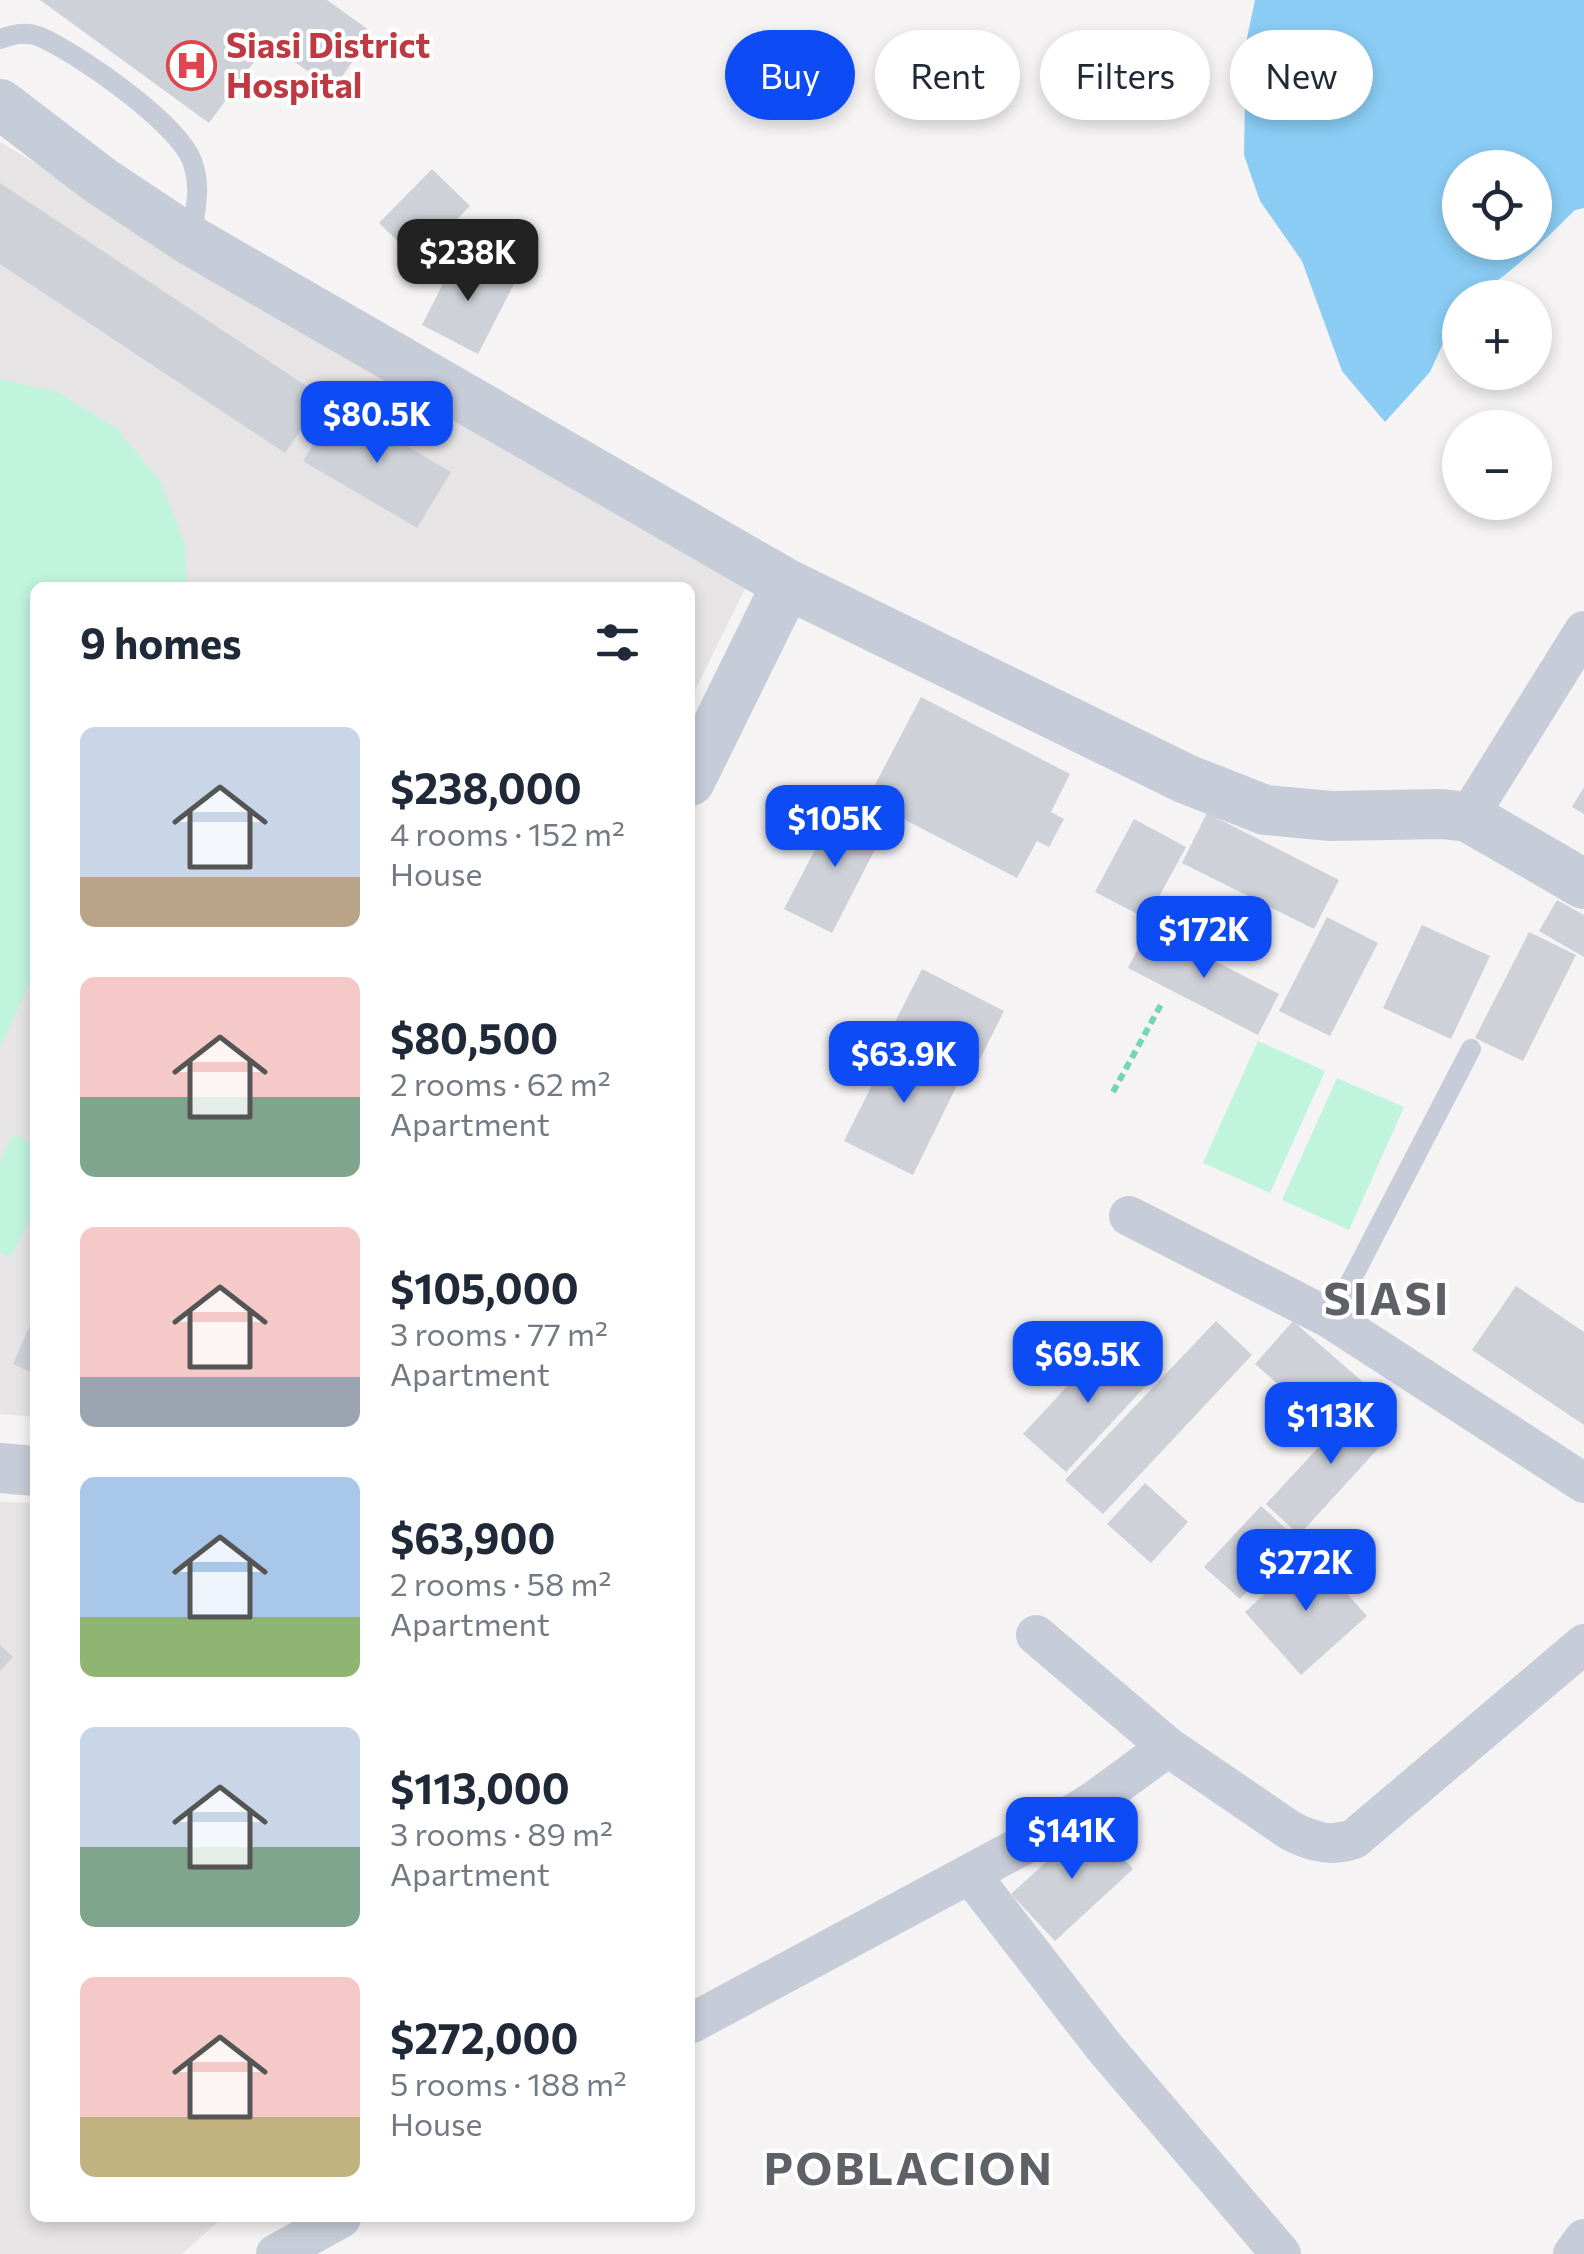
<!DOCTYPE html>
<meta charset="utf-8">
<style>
:root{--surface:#fff;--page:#f2f2f3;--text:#1f2937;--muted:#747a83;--accent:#0d4bf4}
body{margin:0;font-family:Commissioner,sans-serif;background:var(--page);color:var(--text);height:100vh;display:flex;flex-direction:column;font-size:38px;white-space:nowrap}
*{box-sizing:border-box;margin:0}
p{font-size:32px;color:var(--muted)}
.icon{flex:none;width:55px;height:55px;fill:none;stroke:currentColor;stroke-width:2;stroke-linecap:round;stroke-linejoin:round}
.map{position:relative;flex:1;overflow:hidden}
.side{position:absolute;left:30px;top:582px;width:665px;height:1640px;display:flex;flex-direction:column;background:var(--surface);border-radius:15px;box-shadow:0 5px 15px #0003}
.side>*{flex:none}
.guide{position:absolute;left:725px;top:30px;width:708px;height:90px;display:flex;gap:20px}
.buttons{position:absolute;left:1442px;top:150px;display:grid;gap:20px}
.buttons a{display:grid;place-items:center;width:110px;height:110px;border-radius:50%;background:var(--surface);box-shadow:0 5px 15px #0003;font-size:50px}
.price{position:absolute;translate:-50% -85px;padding:0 22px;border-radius:20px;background:var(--accent);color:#fff;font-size:32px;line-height:65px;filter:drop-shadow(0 2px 5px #0008)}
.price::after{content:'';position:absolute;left:50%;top:60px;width:30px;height:22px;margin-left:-15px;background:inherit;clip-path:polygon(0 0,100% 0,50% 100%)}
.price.selected{background:#222;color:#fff}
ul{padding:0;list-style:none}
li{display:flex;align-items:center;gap:30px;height:250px;padding:0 50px}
li span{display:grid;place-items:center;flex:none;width:280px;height:200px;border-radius:15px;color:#555}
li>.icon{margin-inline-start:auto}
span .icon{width:120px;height:120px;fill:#fffc;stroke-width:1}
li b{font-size:42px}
h2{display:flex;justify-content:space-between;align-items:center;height:120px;padding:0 50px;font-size:42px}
.chip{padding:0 35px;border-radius:45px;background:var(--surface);box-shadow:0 5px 15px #0003;font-size:35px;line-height:90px}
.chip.selected{background:var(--accent);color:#fff}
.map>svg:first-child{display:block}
.education{fill:#e6e4e4}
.green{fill:#c0f4dd}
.water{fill:#8accf4;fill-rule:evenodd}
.building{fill:#ced1d8}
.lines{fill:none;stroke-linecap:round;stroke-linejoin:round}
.path{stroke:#74d5b6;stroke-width:6;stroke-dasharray:8 5;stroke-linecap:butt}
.service{stroke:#c6ccd8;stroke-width:20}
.minor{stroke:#c6ccd8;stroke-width:40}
.tertiary{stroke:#c6ccd8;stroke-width:50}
.labels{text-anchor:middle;stroke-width:8;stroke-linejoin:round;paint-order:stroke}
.health-label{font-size:35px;font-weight:bold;fill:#be3a42;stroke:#fff;text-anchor:start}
.district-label{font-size:45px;font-weight:bold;letter-spacing:2.5px;fill:#5e6168;stroke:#fff}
</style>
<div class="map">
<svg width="1584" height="2254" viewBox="0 0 1584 2254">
<rect width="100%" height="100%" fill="#f5f3f3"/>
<!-- education -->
<path class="education" d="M 0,142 L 746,587 L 690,700 L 690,588 L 35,588 L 35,1417 L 0,1414 Z
M 0,1502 L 35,1503 L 35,2218 L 222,2218 L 182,2254 L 0,2254 Z"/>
<!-- green -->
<path class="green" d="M 0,379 L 59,393 L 117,429 L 160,481 L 185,544 L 187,587 L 35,588 L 35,971 L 0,1048 Z
M 1258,1041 L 1325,1071 L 1270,1193 L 1203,1163 Z
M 1337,1078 L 1404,1107 L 1349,1230 L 1282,1200 Z
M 13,1134 L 35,1145 L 35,1208 L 11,1257 L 0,1252 L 0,1161 Z"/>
<!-- water -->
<path class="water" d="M 1255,0 L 1584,0 L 1584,208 L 1575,210 C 1552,232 1490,298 1460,298 L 1460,306 L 1430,372 L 1385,422 L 1342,371 L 1302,261 L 1260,201 L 1244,155 L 1246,43 ZM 1460,168 L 1535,168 L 1535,242 L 1460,242 Z"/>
<!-- building -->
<path class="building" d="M 40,0 L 327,0 L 373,33 L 333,89 L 268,43 L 209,123 Z
M 432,169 L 470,206 L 417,260 L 379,223 Z
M 0,183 L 323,397 L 285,453 L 0,264 Z
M 459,253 L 515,282 L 478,354 L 422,325 Z
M 337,405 L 451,472 L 417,528 L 303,461 Z
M 921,697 L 1070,774 L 1051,812 L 1064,819 L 1049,847 L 1037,841 L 1017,878 L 867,800 Z
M 1584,787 L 1584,814 L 1572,807 Z
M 838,806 L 885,830 L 832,933 L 784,909 Z
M 1207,813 L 1339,880 L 1314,929 L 1182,863 Z
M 1134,819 L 1186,847 L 1147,919 L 1095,892 Z
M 1557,900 L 1584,915 L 1584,957 L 1539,931 Z
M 1327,917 L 1378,943 L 1330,1036 L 1279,1011 Z
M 1422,925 L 1490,956 L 1451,1039 L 1383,1008 Z
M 1149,927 L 1279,994 L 1258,1035 L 1128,968 Z
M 1529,932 L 1576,955 L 1523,1061 L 1475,1038 Z
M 922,969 L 1004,1011 L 974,1071 L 891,1030 Z
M 896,1037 L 964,1071 L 913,1175 L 844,1141 Z
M 1516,1286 L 1584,1332 L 1584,1425 L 1472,1350 Z
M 35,1314 L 35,1374 L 13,1364 Z
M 1216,1321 L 1252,1355 L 1103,1514 L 1065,1480 Z
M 1293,1321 L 1365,1384 L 1326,1427 L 1255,1364 Z
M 1111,1339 L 1153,1378 L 1066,1472 L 1023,1434 Z
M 1363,1399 L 1396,1429 L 1299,1535 L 1266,1504 Z
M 1145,1483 L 1188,1522 L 1151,1563 L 1107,1524 Z
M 1261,1506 L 1296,1538 L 1240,1599 L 1204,1567 Z
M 1310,1553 L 1367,1616 L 1301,1675 L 1245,1612 Z
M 0,1645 L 13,1657 L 0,1671 Z
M 1090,1822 L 1133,1869 L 1055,1941 L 1011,1894 Z"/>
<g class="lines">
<!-- path -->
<path class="path" d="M 1113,1092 L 1163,1001"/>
<!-- service -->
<path class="service" d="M 0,39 C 12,35 25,31 38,36 C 77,52 178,123 192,161 C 202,187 195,212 191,238
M 1331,1319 L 1471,1049"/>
<!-- minor -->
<path class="minor" d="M 1468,817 L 1584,631
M 1129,1216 L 1331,1319 L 1584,1483
M 1036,1635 L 1168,1747 L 1291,1831 C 1313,1842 1330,1847 1354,1839 L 1584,1644
M 970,1874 L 1105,2048 L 1281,2254
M 690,2024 L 1029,1842 L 1094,1801 L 1168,1747
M 276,2254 L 341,2218
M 1573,2254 L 1584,2239"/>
<!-- tertiary -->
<path class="tertiary" d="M 0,104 L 101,181 L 190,240 L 787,584 L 1186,779 L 1265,810 L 1331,816 L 1442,814 L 1468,817 L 1584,884
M 690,781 L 787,584
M 0,1468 L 35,1471"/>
</g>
<!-- icons -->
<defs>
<symbol id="hospital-ring" viewBox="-11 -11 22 22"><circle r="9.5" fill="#fff" stroke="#e0444e" stroke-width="1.5"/><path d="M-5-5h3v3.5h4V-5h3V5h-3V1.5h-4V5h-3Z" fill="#e0444e"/></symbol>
</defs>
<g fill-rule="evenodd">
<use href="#hospital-ring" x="164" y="38" width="55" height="55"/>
</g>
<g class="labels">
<!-- health labels -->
<g class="health-label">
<text x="226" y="58">Siasi District<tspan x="226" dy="40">Hospital</tspan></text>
</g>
<!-- district labels -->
<g class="district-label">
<text x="1387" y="1315">SIASI</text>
<text x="909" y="2185">POBLACION</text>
</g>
</g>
</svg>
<div class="buttons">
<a><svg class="icon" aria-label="locate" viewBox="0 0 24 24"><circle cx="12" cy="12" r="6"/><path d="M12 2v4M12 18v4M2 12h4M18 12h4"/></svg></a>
<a>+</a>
<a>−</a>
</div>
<b class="price selected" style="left:468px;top:304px">$238K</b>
<b class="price" style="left:377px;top:466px">$80.5K</b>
<b class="price" style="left:835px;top:870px">$105K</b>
<b class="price" style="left:1204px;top:981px">$172K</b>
<b class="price" style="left:904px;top:1106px">$63.9K</b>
<b class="price" style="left:1088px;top:1406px">$69.5K</b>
<b class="price" style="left:1331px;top:1467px">$113K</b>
<b class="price" style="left:1306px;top:1614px">$272K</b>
<b class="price" style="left:1072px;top:1882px">$141K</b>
<div class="guide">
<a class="chip selected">Buy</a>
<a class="chip">Rent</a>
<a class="chip">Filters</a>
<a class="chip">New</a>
</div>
<section class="side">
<h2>9 homes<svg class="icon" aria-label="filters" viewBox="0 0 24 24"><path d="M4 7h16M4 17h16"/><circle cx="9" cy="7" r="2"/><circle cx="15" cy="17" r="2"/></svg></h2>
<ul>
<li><span style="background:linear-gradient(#c9d6e8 75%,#b9a48a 0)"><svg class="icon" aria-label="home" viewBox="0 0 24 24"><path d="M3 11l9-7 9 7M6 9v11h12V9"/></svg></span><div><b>$238,000</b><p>4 rooms · 152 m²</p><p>House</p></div></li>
<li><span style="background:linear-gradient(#f6c9c9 60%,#7fa58c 0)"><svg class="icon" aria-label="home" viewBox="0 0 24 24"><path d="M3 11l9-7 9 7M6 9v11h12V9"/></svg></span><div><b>$80,500</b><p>2 rooms · 62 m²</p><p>Apartment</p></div></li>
<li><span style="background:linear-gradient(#f6c9c9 75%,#9aa5b1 0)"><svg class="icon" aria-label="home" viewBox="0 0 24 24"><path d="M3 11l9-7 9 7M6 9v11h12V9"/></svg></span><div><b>$105,000</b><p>3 rooms · 77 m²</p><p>Apartment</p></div></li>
<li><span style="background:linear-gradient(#a9c7e8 70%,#8fb573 0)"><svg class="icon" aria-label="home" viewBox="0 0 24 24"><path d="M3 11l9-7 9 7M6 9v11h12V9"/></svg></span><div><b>$63,900</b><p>2 rooms · 58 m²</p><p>Apartment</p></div></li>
<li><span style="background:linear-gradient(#c9d6e8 60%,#7fa58c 0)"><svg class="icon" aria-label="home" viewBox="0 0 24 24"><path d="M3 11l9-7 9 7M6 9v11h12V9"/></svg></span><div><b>$113,000</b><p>3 rooms · 89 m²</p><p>Apartment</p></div></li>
<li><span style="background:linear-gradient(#f6c9c9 70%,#c2b280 0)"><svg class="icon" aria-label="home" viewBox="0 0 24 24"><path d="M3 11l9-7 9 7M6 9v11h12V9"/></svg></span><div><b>$272,000</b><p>5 rooms · 188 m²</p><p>House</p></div></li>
</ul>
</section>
</div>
